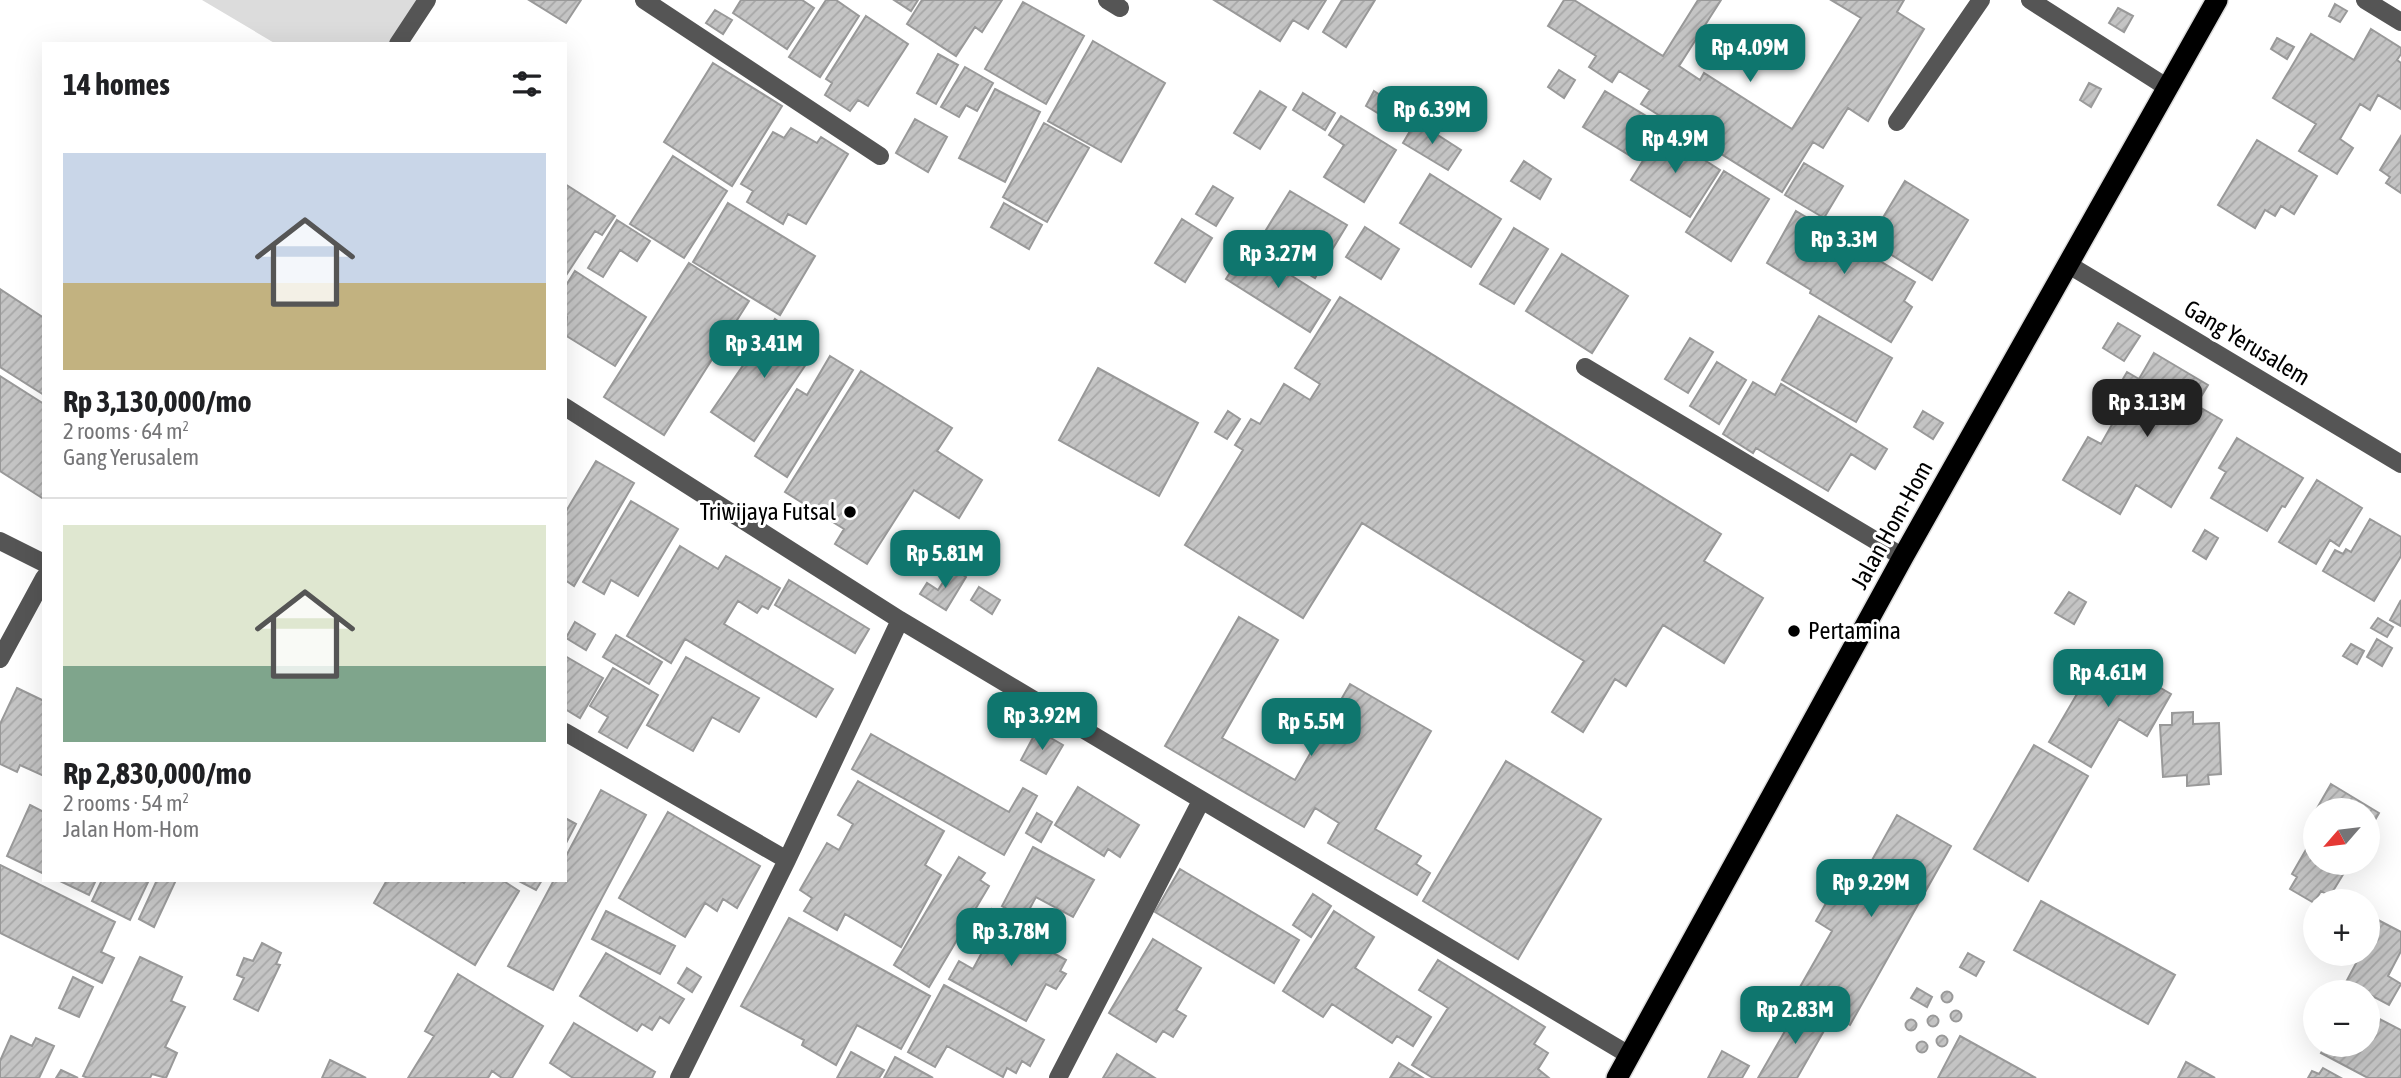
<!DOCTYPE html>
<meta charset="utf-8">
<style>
:root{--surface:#fff;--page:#f2f2f2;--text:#202124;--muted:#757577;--line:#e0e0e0;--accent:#0f766e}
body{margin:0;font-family:"Asap Condensed",sans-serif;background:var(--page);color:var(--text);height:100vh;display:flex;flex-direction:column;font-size:26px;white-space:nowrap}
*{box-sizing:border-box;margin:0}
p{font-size:23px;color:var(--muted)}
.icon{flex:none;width:38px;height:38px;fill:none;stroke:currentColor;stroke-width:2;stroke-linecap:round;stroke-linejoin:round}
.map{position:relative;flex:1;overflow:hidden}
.side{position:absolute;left:42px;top:42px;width:525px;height:840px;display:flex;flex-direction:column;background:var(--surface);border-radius:0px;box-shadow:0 7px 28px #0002}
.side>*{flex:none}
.needle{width:46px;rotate:242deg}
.fabs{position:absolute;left:2303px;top:798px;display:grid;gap:14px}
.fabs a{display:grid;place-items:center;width:77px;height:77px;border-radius:50%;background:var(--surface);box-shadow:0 7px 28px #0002;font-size:35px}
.price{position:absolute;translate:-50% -60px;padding:0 16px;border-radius:14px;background:var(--accent);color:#fff;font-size:23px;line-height:46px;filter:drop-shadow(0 2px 4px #0008)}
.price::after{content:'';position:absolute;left:50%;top:42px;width:21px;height:16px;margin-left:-10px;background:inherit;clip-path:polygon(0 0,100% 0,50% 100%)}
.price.selected{background:#222;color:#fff}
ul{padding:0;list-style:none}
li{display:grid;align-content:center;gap:14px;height:371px;padding:0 21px}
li+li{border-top:2px solid var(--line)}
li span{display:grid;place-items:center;height:217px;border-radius:0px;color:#555}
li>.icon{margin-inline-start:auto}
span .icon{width:126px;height:126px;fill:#fffc;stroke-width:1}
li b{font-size:30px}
h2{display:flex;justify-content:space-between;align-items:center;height:84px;padding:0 21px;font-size:30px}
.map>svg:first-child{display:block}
.grass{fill:#dcdcdc}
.building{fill:url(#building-hatch);stroke:#999;stroke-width:2}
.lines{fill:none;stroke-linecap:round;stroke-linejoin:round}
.highway-casing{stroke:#dbdbdb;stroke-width:24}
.minor{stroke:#555;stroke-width:18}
.highway{stroke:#000;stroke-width:21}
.poi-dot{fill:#000;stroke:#fff;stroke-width:2.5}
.labels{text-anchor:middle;stroke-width:6;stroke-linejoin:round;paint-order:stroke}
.street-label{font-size:24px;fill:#000;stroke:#fff}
.poi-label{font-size:24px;fill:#000;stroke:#fff;text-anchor:end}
</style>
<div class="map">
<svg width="2401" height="1078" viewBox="0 0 2401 1078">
<defs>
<pattern id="building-hatch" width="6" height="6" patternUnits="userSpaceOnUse" patternTransform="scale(1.75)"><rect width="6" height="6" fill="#c4c4c4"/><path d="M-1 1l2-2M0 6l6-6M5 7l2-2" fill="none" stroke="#a7a7a7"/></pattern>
</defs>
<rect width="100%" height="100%" fill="#fff"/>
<!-- grass -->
<path class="grass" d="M 202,0 L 425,0 L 396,44 L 276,44 Z"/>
<!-- building -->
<path class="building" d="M 529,0 L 581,0 L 566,23 Z
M 741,0 L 802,0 L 814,8 L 787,49 L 733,13 Z
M 826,0 L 836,0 L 859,16 L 820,77 L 789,57 Z
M 894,0 L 918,0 L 911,11 Z
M 922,0 L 1002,0 L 982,32 L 975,27 L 956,56 L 907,24 Z
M 1214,0 L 1326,0 L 1308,29 L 1293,20 L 1280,41 Z
M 1342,0 L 1375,0 L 1346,47 L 1323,32 Z
M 1564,0 L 1574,0 L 1663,56 L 1698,0 L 1721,0 L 1679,66 L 1700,80 L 1704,73 L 1792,129 L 1861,18 L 1831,0 L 1904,0 L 1897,12 L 1924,29 L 1868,121 L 1848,108 L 1823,148 L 1813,142 L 1782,192 L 1641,104 L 1650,90 L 1619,71 L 1612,82 L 1589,67 L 1596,56 L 1548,26 Z
M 1023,2 L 1084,36 L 1046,104 L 985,69 Z
M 2335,4 L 2347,11 L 2340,22 L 2329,16 Z
M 2118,8 L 2133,16 L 2124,32 L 2109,23 Z
M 715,10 L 732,20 L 723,34 L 706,23 Z
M 866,16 L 908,44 L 868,106 L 858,100 L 850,111 L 825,95 L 832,83 L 826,79 Z
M 2371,29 L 2401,48 L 2401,54 L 2397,60 L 2401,63 L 2401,109 L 2378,95 L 2370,110 L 2360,104 L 2340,139 L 2353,148 L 2337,174 L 2299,151 L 2316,124 L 2273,98 L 2311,34 L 2354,60 Z
M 2277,38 L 2294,47 L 2287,59 L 2271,49 Z
M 1093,41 L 1165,83 L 1121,162 L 1048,121 Z
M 938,54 L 958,65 L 936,104 L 917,93 Z
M 713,63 L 782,106 L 732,186 L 664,142 Z
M 965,67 L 993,83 L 977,111 L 966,105 L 959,117 L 941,107 Z
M 1559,70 L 1575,80 L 1564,98 L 1548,87 Z
M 2089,83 L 2101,89 L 2091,107 L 2080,100 Z
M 995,89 L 1040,112 L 1005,182 L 959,158 Z
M 1260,91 L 1286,107 L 1260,149 L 1234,133 Z
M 1374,91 L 1399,107 L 1391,121 L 1366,106 Z
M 1605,91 L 1651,119 L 1647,127 L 1654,132 L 1639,156 L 1631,151 L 1629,155 L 1583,127 Z
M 1303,93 L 1335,113 L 1325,130 L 1293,110 Z
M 1341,116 L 1396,150 L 1364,202 L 1324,177 L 1344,145 L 1329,135 Z
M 915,119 L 947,137 L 928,172 L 896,153 Z
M 1416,121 L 1461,150 L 1448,170 L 1403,143 Z
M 1044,123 L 1089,148 L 1047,222 L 1003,197 Z
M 791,128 L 817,143 L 821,137 L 848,154 L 806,224 L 788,214 L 783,224 L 747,202 L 753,191 L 741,184 L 773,132 L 784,138 Z
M 1661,132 L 1720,170 L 1690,217 L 1631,180 Z
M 2401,136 L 2401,193 L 2386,183 L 2390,177 L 2380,170 Z
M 2257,140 L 2317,176 L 2294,214 L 2281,206 L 2275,216 L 2265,210 L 2255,228 L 2218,205 Z
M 673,156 L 727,191 L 684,258 L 630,224 Z
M 1524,161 L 1551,179 L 1540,199 L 1511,181 Z
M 1804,163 L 1843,186 L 1824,218 L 1785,195 Z
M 1724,171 L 1769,199 L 1731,261 L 1686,232 Z
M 1430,174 L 1501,219 L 1471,267 L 1400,223 Z
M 1905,181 L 1968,220 L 1932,280 L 1869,241 Z
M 565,184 L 615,216 L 602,235 L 595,231 L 565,277 Z
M 1213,186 L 1233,198 L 1216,226 L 1196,214 Z
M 1290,191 L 1347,225 L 1315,278 L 1258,243 Z
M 728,203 L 815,256 L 780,315 L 693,262 Z
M 1004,203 L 1042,225 L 1029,249 L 991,227 Z
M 1796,211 L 1915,282 L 1904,301 L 1912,307 L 1891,342 L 1810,293 L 1811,290 L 1767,263 Z
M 1182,219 L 1212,238 L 1185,282 L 1155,263 Z
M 617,220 L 650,241 L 637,261 L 620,250 L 603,277 L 588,268 Z
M 1365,227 L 1399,249 L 1381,279 L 1346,257 Z
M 1514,228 L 1548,249 L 1514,304 L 1480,284 Z
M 1246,247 L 1330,300 L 1310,332 L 1226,279 Z
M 1562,254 L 1628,296 L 1592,353 L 1526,311 Z
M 689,263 L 749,301 L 664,435 L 604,397 Z
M 575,271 L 646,317 L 615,366 L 565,335 L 567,317 L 565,316 L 565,287 Z
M 0,289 L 44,318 L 44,395 L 0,367 Z
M 1340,297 L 1721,534 L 1704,561 L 1763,598 L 1724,663 L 1663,625 L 1626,686 L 1615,679 L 1583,732 L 1552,712 L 1584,661 L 1362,523 L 1303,618 L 1185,545 L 1243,450 L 1235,445 L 1251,419 L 1260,424 L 1284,384 L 1310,400 L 1320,384 L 1295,368 Z
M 1819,316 L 1892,358 L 1856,422 L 1782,380 Z
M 775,319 L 817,348 L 754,441 L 711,412 Z
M 2118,323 L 2140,336 L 2124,361 L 2103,348 Z
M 1690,338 L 1713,352 L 1688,393 L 1665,379 Z
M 2154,353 L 2208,385 L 2196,405 L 2222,420 L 2171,507 L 2136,485 L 2120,514 L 2063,480 L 2088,437 L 2101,444 L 2122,407 L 2110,401 L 2127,372 L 2139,379 Z
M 830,356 L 853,370 L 787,477 L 755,456 L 797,389 L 807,395 Z
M 1717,362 L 1746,380 L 1719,424 L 1690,406 Z
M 1098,368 L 1198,423 L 1159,496 L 1059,440 Z
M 861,371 L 952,428 L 937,451 L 982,480 L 959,518 L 914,490 L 867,564 L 835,544 L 844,529 L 785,492 Z
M 0,376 L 44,404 L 44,495 L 42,498 L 0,471 Z
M 1753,382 L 1775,395 L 1781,384 L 1887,449 L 1875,469 L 1851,454 L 1828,491 L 1756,448 L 1753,453 L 1723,434 Z
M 1228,411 L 1240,419 L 1227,439 L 1215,432 Z
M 1923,411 L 1943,423 L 1933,439 L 1914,427 Z
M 2237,438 L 2303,478 L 2285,507 L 2282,506 L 2267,531 L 2211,498 L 2226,472 L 2219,468 Z
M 596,461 L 634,483 L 574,586 L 565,580 L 565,513 Z
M 2317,480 L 2362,508 L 2339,546 L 2330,540 L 2316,564 L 2279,542 Z
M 631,501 L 678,529 L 638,596 L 611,580 L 604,594 L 583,582 Z
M 2370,519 L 2401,537 L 2401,556 L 2374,601 L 2323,571 L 2335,550 L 2343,554 L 2346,549 L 2351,552 Z
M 2205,530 L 2218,538 L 2206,559 L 2193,551 Z
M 680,546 L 718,569 L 726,556 L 780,588 L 768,609 L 762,606 L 757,613 L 738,601 L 724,624 L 833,689 L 816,717 L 685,639 L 671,663 L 627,636 Z
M 952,568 L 966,577 L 946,610 L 920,594 L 927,583 L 938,590 Z
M 789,580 L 869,629 L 855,653 L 775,605 Z
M 979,587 L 1000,600 L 992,614 L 971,600 Z
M 2069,592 L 2086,602 L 2074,624 L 2055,613 Z
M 2401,600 L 2401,626 L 2390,620 Z
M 1239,617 L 1278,640 L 1222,738 L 1295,780 L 1350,684 L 1431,731 L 1375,829 L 1421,856 L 1416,864 L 1430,873 L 1417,895 L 1328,843 L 1339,823 L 1315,808 L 1304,827 L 1165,746 Z
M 2378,618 L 2393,627 L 2387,637 L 2371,628 Z
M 575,622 L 595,634 L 586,650 L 566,638 Z
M 616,635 L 662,662 L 649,684 L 603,657 Z
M 2377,639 L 2392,648 L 2382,666 L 2367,657 Z
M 2351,644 L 2364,651 L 2357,664 L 2343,656 Z
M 2101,653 L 2171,694 L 2147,736 L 2119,719 L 2091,767 L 2049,742 Z
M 565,656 L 603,678 L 580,718 L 565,709 Z
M 686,657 L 759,698 L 739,732 L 712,717 L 693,751 L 647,725 Z
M 613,668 L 658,695 L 627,748 L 599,732 L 608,717 L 590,706 Z
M 17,688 L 44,701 L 44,776 L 20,765 L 17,772 L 0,764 L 0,724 Z
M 2193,712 L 2193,724 L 2219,723 L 2221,774 L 2208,775 L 2209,784 L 2187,786 L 2187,775 L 2163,777 L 2160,725 L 2172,725 L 2172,713 Z
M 1037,730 L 1063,745 L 1046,774 L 1021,760 Z
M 871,734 L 1009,812 L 1023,788 L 1037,796 L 1004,855 L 852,769 Z
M 2034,745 L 2088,776 L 2028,881 L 1974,849 Z
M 1506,761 L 1601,819 L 1518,959 L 1423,901 Z
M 858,781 L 944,831 L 925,865 L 941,875 L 901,947 L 845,914 L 837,930 L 804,911 L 812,898 L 800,890 L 827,843 L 839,850 L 853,824 L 838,815 Z
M 2331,784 L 2379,813 L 2368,832 L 2368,810 L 2316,810 Z
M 1078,787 L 1139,825 L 1120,857 L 1108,849 L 1104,856 L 1055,825 Z
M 601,790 L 646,815 L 553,990 L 508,966 L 554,880 L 565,880 L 565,858 Z
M 30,805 L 44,812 L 44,874 L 7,856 Z
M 668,812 L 760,866 L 737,908 L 723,899 L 717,911 L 705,903 L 685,937 L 619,898 Z
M 1037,813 L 1052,822 L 1041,842 L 1026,833 Z
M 1897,815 L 1951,846 L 1850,1025 L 1796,994 L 1832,931 L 1816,921 L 1839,880 L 1856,889 Z
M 565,818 L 576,824 L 565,845 Z
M 2315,834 L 2315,863 L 2350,863 L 2330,896 L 2321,891 L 2314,903 L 2290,889 L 2297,877 L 2292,874 Z
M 1033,847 L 1094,880 L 1073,917 L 1036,897 L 1024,919 L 1002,906 Z
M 959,857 L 985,873 L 980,880 L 989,886 L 929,987 L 894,965 Z
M 0,865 L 115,922 L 101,952 L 114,958 L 102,983 L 0,933 Z
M 1180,869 L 1299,940 L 1274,983 L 1155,912 Z
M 58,880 L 96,880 L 89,895 Z
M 102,880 L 149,880 L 130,920 L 92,901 Z
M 157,880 L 176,880 L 154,927 L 139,919 Z
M 387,880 L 460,880 L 464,883 L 466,880 L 502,880 L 519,891 L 475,965 L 374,903 Z
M 517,880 L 542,880 L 536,890 Z
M 1313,894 L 1331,906 L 1311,937 L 1293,925 Z
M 2041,901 L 2175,975 L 2148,1024 L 2014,950 Z
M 992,909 L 1035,933 L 1031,941 L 1066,960 L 1060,971 L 1066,974 L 1056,989 L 1046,984 L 1026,1021 L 949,979 L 959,961 L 973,969 L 992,934 L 982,929 Z
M 606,911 L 675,946 L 660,974 L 592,939 Z
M 1334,911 L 1374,937 L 1355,968 L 1431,1017 L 1413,1046 L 1397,1036 L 1392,1043 L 1332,1004 L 1323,1017 L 1283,991 Z
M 789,918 L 930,996 L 901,1049 L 857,1025 L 836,1065 L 802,1045 L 804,1040 L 741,1006 Z
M 2378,920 L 2401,932 L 2401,951 L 2388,976 L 2401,984 L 2389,1005 L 2346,982 L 2361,954 L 2368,954 L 2368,940 Z
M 1153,939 L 1201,968 L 1176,1010 L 1186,1016 L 1173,1037 L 1163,1031 L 1156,1042 L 1109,1013 Z
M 262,943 L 281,953 L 276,964 L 280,965 L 258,1011 L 234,999 L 244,978 L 237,975 L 244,958 L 253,961 Z
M 606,953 L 684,999 L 669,1023 L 660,1017 L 652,1030 L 642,1024 L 637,1031 L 580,996 Z
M 1968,953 L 1984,962 L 1976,976 L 1960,967 Z
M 140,957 L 182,977 L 171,1001 L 185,1007 L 165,1047 L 177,1053 L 166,1078 L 152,1074 L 150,1078 L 88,1078 L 83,1076 Z
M 1438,960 L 1545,1027 L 1534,1044 L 1548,1053 L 1538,1069 L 1549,1078 L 1433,1078 L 1412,1065 L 1448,1008 L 1419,990 Z
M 687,968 L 701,977 L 692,992 L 678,983 Z
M 458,974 L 543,1026 L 512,1078 L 502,1078 L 492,1071 L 488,1078 L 408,1078 L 434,1036 L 425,1031 Z
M 73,977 L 93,987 L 79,1017 L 59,1008 Z
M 944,985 L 1044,1040 L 1030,1066 L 1022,1061 L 1016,1073 L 1007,1068 L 1003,1077 L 947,1046 L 935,1067 L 908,1052 Z
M 1917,988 L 1932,997 L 1927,1007 L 1911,998 Z
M1941.5 997a5.5 5.5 0 1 1 11 0a5.5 5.5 0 1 1-11 0Z
M 1800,1005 L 1829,1022 L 1797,1078 L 1758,1078 Z
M1950.5 1016a5.5 5.5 0 1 1 11 0a5.5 5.5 0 1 1-11 0Z
M 2368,1013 L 2401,1030 L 2401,1078 L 2368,1078 L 2321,1053 L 2326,1045 L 2368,1045 Z
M1927.5 1021a5.5 5.5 0 1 1 11 0a5.5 5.5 0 1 1-11 0Z
M1905.5 1025a5.5 5.5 0 1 1 11 0a5.5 5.5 0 1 1-11 0Z
M 574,1023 L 655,1072 L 652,1078 L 573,1078 L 550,1063 Z
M1936.5 1041a5.5 5.5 0 1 1 11 0a5.5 5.5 0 1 1-11 0Z
M 11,1036 L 32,1046 L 36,1038 L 54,1046 L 39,1078 L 0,1078 L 0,1061 Z
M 1960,1036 L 2036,1078 L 1938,1078 Z
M1916.5 1047a5.5 5.5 0 1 1 11 0a5.5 5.5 0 1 1-11 0Z
M 1722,1051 L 1749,1066 L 1742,1078 L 1708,1078 Z
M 851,1052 L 884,1070 L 879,1078 L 837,1078 Z
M 1117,1054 L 1155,1078 L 1103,1078 Z
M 895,1057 L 933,1078 L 884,1078 Z
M 330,1060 L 366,1078 L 322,1078 Z
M 2186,1062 L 2215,1078 L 2178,1078 Z
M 1399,1063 L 1423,1078 L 1390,1078 Z
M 2323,1068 L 2341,1078 L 2308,1078 L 2312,1071 L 2319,1074 Z
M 61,1070 L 78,1078 L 56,1078 Z"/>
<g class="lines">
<defs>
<path id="highway" d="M 1617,1078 L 1903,557 L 2217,0"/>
</defs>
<!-- highway casing -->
<use href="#highway" class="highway-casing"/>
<!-- minor -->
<path class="minor" d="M 644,0 L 880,156
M 1107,0 L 1120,8
M 2030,0 L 2168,88
M 2365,0 L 2401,22
M 398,44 L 427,0
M 1897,122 L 1981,0
M 2069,265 L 2401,464
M 1585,367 L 1903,557
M 565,407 L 900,620 L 1629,1055
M 0,541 L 44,563
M 0,659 L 44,578
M 565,732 L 787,860
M 679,1078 L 787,860 L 900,620
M 1058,1078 L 1201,801"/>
<!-- highway -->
<use href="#highway" class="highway"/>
</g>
<!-- markers -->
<g class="poi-dot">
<circle cx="850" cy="512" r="7"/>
<circle cx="1794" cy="631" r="7"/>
</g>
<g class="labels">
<!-- street labels -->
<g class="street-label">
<text transform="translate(2247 343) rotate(31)" y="8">Gang Yerusalem</text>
<text transform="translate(1892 525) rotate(-61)" y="8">Jalan Hom-Hom</text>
</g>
<!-- poi labels -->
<g class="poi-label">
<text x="836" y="520">Triwijaya Futsal</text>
<text x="1808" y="639" text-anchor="start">Pertamina</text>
</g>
</g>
</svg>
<div class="fabs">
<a><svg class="needle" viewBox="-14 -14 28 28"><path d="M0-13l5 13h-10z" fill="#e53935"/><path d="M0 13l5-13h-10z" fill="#757577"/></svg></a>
<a>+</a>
<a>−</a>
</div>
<b class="price" style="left:1750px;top:84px">Rp 4.09M</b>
<b class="price" style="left:1432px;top:146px">Rp 6.39M</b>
<b class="price" style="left:1675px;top:175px">Rp 4.9M</b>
<b class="price" style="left:1844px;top:276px">Rp 3.3M</b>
<b class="price" style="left:1278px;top:290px">Rp 3.27M</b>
<b class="price" style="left:764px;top:380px">Rp 3.41M</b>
<b class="price selected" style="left:2147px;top:439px">Rp 3.13M</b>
<b class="price" style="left:945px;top:590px">Rp 5.81M</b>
<b class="price" style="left:2108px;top:709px">Rp 4.61M</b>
<b class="price" style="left:1042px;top:752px">Rp 3.92M</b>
<b class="price" style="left:1311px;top:758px">Rp 5.5M</b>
<b class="price" style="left:1871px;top:919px">Rp 9.29M</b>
<b class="price" style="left:1011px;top:968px">Rp 3.78M</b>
<b class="price" style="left:1795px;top:1046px">Rp 2.83M</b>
<section class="side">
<h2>14 homes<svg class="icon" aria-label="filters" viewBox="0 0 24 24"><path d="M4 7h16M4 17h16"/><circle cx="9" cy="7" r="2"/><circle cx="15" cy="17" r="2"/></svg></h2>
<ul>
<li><span style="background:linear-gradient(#c9d6e8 60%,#c2b280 0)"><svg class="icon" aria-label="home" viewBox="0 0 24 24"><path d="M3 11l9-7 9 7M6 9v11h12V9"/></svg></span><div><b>Rp 3,130,000/mo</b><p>2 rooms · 64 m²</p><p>Gang Yerusalem</p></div></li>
<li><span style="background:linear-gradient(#dfe7d0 65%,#7fa58c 0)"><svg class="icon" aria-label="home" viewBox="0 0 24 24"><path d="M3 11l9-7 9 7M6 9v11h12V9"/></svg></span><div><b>Rp 2,830,000/mo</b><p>2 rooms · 54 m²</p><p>Jalan Hom-Hom</p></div></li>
</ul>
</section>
</div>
